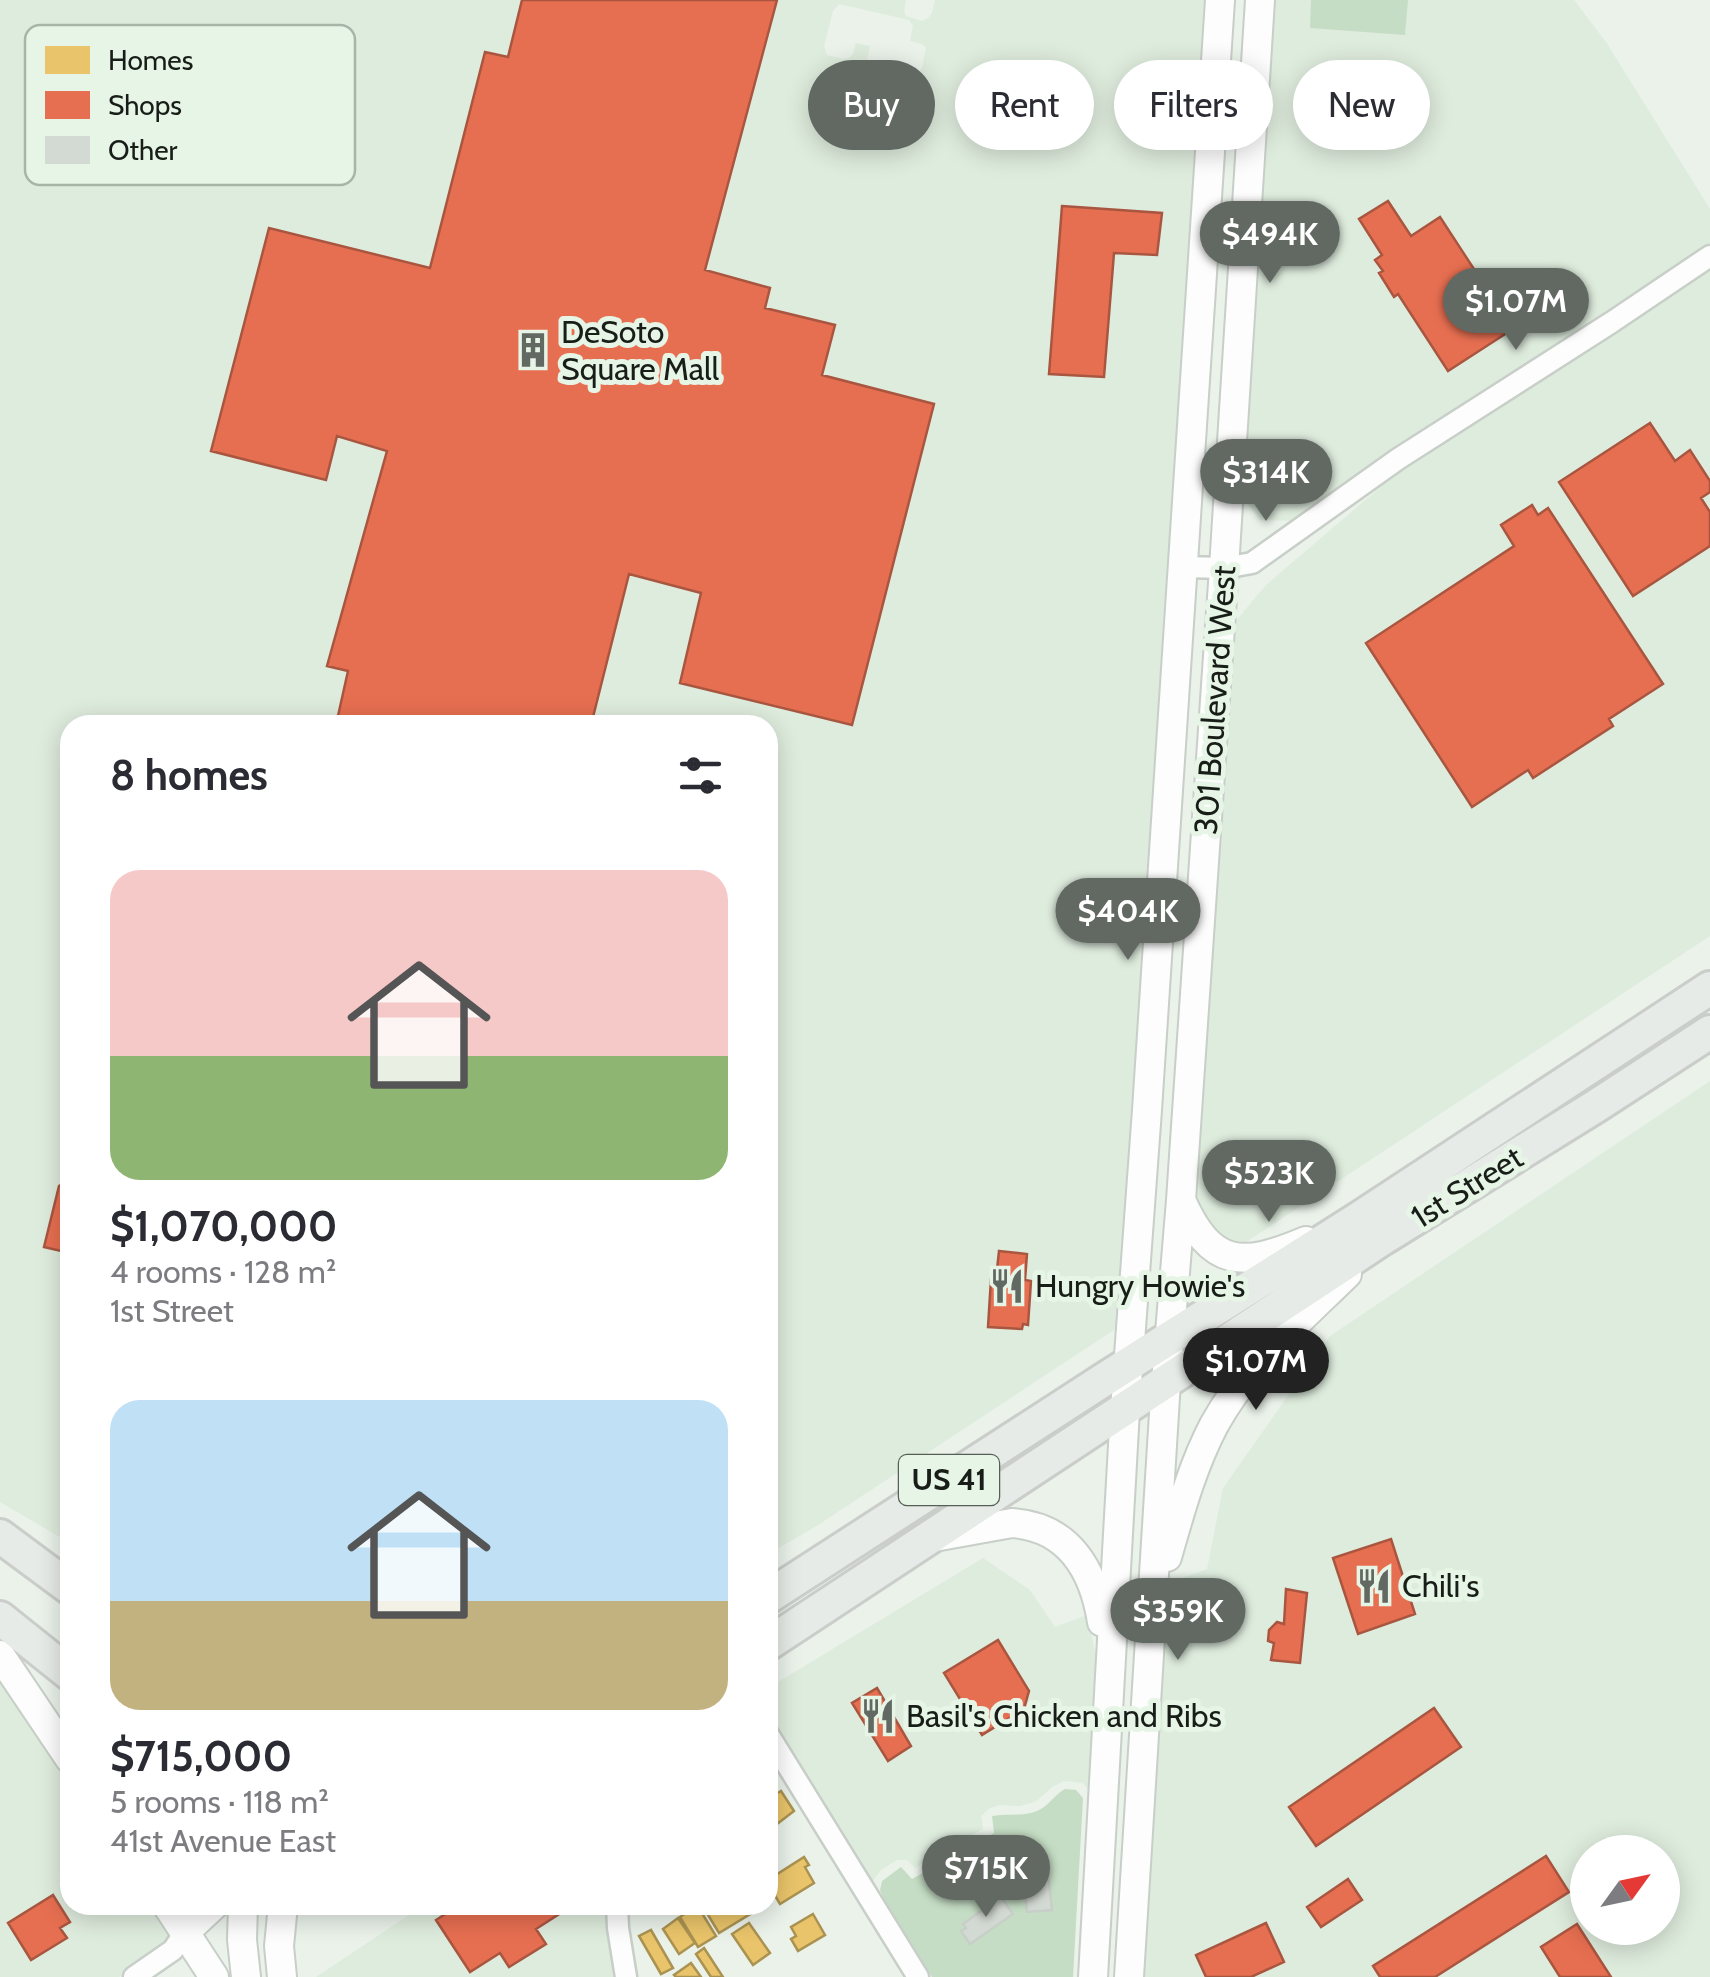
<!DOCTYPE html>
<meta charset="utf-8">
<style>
:root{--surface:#fff;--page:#f7f7f7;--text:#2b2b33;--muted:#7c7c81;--accent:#626862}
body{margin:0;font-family:Cabin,sans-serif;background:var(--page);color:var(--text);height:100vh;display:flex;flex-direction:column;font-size:38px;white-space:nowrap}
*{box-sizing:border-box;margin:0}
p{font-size:32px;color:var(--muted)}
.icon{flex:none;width:55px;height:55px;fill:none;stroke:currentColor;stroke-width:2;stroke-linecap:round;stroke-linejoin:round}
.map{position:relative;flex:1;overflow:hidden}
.sheet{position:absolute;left:60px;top:715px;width:718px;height:1200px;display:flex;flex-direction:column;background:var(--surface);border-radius:30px;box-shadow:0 5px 25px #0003}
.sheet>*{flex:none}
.top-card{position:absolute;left:808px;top:60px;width:752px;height:90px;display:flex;gap:20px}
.needle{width:65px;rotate:57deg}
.controls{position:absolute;left:1570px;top:1835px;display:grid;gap:20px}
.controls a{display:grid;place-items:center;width:110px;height:110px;border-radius:50%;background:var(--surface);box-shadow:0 5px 25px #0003;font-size:50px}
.price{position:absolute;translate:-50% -85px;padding:0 22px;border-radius:35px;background:var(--accent);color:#fff;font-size:32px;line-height:65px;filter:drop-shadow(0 2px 5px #0008)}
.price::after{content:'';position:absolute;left:50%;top:60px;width:30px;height:22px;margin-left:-15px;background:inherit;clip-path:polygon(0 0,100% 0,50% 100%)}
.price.on{background:#222;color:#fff}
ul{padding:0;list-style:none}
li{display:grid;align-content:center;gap:20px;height:530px;padding:0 50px}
li span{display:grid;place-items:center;height:310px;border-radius:30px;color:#555}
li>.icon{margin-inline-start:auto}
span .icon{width:180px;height:180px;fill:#fffc;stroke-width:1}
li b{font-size:42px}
h2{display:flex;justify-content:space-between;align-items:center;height:120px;padding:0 50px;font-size:42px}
.tag{padding:0 35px;border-radius:45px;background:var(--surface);box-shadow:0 5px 25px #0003;font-size:35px;line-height:90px}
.tag.on{background:var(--accent);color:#fff}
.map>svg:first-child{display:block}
.built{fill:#deecdd;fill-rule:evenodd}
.green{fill:#c5ddc4}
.homes{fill:#e9c46a;stroke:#aa9251;stroke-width:2.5}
.shops{fill:#e76f51;stroke:#a95640;stroke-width:2.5}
.building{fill:#d3d9d3;stroke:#c8cec8;stroke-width:2.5}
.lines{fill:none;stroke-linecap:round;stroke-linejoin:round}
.minor-casing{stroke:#c8cec8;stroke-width:25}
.secondary-casing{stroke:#c8cec8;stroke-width:32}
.primary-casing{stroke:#cacdca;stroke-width:38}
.minor{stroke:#fcfdfc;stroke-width:20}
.secondary{stroke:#fcfdfc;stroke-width:28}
.primary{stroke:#e7ebe7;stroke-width:32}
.labels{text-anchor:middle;stroke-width:10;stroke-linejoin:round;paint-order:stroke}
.shield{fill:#e6f5e6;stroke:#565e56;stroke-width:2.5}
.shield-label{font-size:30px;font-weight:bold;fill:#181d18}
.poi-label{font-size:32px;fill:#181d18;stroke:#e6f5e6;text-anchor:start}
.street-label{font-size:32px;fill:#181d18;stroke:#e6f5e6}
.key{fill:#e6f5e6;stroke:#a8b4a8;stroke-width:2.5}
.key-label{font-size:28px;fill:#181d18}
</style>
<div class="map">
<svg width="1710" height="1977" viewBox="0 0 1710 1977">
<rect width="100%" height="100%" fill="#eaf2ea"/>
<!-- built -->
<path class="built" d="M 0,0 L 906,0 L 904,11 L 906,16 L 922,21 L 928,18 L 932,13 L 935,0 L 1211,0 L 1117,1328 L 815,1527 L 768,1554 L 768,725 L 70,725 L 70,1543 L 0,1502 ZM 839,4 L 909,20 L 913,26 L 910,41 L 922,44 L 926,48 L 922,68 L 918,74 L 909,76 L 871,65 L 867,59 L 870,46 L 856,43 L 853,54 L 849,58 L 844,59 L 827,55 L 824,46 L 833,11 Z
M 1267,0 L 1574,0 L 1606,42 L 1710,209 L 1710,243 L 1606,313 L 1393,450 L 1294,521 L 1260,520 L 1242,498 L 1263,55 Z
M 1710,268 L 1710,936 L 1240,1246 L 1214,1236 L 1190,1189 L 1234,623 L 1266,585 L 1404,467 L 1617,330 Z
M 1710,1081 L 1710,1977 L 1140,1977 L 1162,1601 L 1167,1584 L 1207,1569 L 1223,1488 L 1330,1336 ZM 1588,1852 L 1662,1852 L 1662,1928 L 1588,1928 Z
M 983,1558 L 1030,1590 L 1055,1627 L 1087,1615 L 1099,1670 L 1091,1793 L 1083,1783 L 1064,1781 L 1052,1787 L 1037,1801 L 1020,1806 L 1000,1805 L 990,1808 L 981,1816 L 983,1829 L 915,1868 L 907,1860 L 897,1860 L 881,1870 L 872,1882 L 768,1711 L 768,1688 Z
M 0,1681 L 70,1784 L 70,1905 L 152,1905 L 172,1935 L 160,1950 L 119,1977 L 0,1977 Z
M 424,1905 L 606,1905 L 607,1931 L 615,1977 L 316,1977 Z"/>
<!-- green -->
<path class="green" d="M 1311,0 L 1408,0 L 1405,35 L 1310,28 Z
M 1065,1789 L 1076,1790 L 1083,1798 L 1073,1977 L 932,1977 L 886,1904 L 880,1890 L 882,1881 L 901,1867 L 912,1879 L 994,1833 L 992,1816 C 1009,1813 1029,1818 1044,1807 C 1052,1801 1056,1794 1065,1789 Z"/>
<!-- homes -->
<path class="homes" d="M 781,1791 L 794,1811 L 768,1831 L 768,1799 Z
M 804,1857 L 809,1865 L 805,1867 L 814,1883 L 780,1904 L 768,1884 L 768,1880 Z
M 697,1905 L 716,1936 L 698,1947 L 680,1917 Z
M 702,1905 L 748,1905 L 752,1913 L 719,1933 Z
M 813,1914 L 825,1935 L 798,1951 L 791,1939 L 796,1936 L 791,1927 Z
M 678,1918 L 695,1943 L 679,1954 L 663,1929 Z
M 749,1923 L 770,1953 L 753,1965 L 732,1934 Z
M 651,1930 L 673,1968 L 661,1974 L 639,1936 Z
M 704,1948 L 723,1977 L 711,1977 L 696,1954 Z
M 691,1963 L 701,1977 L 676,1977 L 674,1975 Z"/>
<!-- shops -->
<path class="shops" d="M 522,0 L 777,0 L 705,270 L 770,288 L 765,308 L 835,325 L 822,375 L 934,404 L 852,725 L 680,683 L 701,593 L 629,574 L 591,725 L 336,725 L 348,671 L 327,666 L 387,451 L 337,436 L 326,480 L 211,451 L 269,228 L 430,268 L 485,52 L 508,57 Z
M 1388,201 L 1411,236 L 1440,217 L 1513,329 L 1448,371 L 1398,294 L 1394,297 L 1379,273 L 1383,271 L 1375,260 L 1382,255 L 1359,219 Z
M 1062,206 L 1162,213 L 1157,255 L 1114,253 L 1104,377 L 1049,374 Z
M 1650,423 L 1675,461 L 1690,450 L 1710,481 L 1710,492 L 1701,498 L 1710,512 L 1710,546 L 1633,596 L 1559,482 Z
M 1532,505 L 1538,515 L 1548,508 L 1663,684 L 1609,719 L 1613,726 L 1533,778 L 1528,770 L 1472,807 L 1366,643 L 1514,546 L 1501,525 Z
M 70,1179 L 70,1246 L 61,1251 L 44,1247 L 59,1186 Z
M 999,1251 L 1027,1254 L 1025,1280 L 1031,1281 L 1028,1325 L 1023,1324 L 1022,1329 L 988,1327 L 991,1279 L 996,1279 Z
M 1391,1539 L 1415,1614 L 1358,1634 L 1333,1558 Z
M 1286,1589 L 1307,1593 L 1300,1663 L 1271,1660 L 1274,1643 L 1268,1641 L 1269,1630 L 1277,1622 L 1284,1624 Z
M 998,1640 L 1029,1691 L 1024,1709 L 982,1735 L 944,1673 Z
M 877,1688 L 911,1746 L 888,1761 L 852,1703 Z
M 1434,1708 L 1461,1747 L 1316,1846 L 1289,1807 Z
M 1546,1856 L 1569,1892 L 1435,1977 L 1380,1977 L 1373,1966 Z
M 1348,1879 L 1362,1900 L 1321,1927 L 1307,1907 Z
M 53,1895 L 70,1922 L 60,1928 L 67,1938 L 31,1960 L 8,1923 Z
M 459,1905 L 565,1905 L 567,1909 L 536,1929 L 546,1944 L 509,1967 L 500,1953 L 470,1972 L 436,1920 Z
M 1266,1923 L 1284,1962 L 1251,1977 L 1206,1977 L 1196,1955 Z
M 1577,1924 L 1611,1977 L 1560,1977 L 1541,1947 Z"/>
<!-- building -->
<path class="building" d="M 1048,1873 L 1052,1910 L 1027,1912 L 1023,1876 Z
M 1001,1897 L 1013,1914 L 970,1944 L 961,1931 L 966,1928 L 963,1924 Z"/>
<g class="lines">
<defs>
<path id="minor" d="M 1183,567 L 1224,568 L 1252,563 L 1398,459 L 1612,322 L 1710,256
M 768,1734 L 918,1977
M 617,1905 L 618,1928 L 626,1977
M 134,1977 L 173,1950 L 185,1932"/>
<path id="secondary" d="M 1181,1200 C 1211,1268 1242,1268 1306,1241
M 934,1537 L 1012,1523 C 1070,1527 1094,1571 1102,1622
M 1167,1557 C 1180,1512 1192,1467 1214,1425 C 1246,1366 1299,1321 1347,1274
M 0,1655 L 70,1759
M 167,1905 L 214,1977
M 243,1905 L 242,1940 L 246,1977
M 185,1932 L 214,1905
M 282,1977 L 279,1946 L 283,1905
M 1093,1977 L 1125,1410 L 1147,1110 L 1220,0
M 1129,1977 L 1166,1381 L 1181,1200 L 1224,568 L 1260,0"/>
<path id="primary" d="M 0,1536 L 70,1588
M 768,1597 L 1108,1377 L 1358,1219 L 1710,988
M 0,1618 L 70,1674
M 768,1644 L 1382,1239 L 1596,1106 L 1710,1032"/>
</defs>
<!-- minor casing -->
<use href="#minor" class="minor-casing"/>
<!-- secondary casing -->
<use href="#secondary" class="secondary-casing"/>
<!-- primary casing -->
<use href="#primary" class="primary-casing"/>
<!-- minor -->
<use href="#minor" class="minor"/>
<!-- secondary -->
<use href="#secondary" class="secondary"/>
<!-- primary -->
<use href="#primary" class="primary"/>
</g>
<!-- icons -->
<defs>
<symbol id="building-bare" viewBox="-9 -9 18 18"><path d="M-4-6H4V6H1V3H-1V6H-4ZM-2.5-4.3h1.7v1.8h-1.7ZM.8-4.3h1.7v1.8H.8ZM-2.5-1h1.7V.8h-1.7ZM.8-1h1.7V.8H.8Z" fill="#626862" stroke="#e6f5e6" stroke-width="2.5" paint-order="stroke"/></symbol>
<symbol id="restaurant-bare" viewBox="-9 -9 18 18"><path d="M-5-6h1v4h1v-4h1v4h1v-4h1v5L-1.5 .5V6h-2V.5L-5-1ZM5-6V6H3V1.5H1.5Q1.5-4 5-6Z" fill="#626862" stroke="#e6f5e6" stroke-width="2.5" paint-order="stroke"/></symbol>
</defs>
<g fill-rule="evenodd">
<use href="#building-bare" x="508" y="325" width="50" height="50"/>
<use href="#restaurant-bare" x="982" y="1261" width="50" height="50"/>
<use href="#restaurant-bare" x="1349" y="1561" width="50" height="50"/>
<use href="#restaurant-bare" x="853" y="1691" width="50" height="50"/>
</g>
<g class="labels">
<!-- shield labels -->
<rect class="shield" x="899" y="1455" width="100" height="50" rx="8"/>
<g class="shield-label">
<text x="949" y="1490">US 41</text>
</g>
<!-- poi labels -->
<g class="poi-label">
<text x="561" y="343">DeSoto<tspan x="561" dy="37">Square Mall</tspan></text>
<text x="1035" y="1297">Hungry Howie's</text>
<text x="1402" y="1597">Chili's</text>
<text x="906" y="1727">Basil's Chicken and Ribs</text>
</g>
<!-- street labels -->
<g class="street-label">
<text transform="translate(1215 700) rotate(-86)" y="11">301 Boulevard West</text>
<text transform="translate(1467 1187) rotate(-32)" y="11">1st Street</text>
</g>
</g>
<!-- legend -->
<rect x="25" y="25" width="330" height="160" rx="15" class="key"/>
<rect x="45" y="46" width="45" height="28" fill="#e9c46a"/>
<rect x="45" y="91" width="45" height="28" fill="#e76f51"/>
<rect x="45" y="136" width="45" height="28" fill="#d3d9d3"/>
<g class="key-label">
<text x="108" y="70">Homes</text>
<text x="108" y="115">Shops</text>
<text x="108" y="160">Other</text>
</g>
</svg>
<div class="controls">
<a><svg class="needle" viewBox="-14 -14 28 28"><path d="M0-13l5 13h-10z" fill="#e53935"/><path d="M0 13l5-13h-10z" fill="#7c7c81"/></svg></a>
</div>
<b class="price" style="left:1270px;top:286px">$494K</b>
<b class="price" style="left:1516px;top:353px">$1.07M</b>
<b class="price" style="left:1266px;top:524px">$314K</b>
<b class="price" style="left:1128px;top:963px">$404K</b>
<b class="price" style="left:1269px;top:1225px">$523K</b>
<b class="price on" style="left:1256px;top:1413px">$1.07M</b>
<b class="price" style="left:1178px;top:1663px">$359K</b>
<b class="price" style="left:986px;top:1920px">$715K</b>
<div class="top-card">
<a class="tag on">Buy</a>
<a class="tag">Rent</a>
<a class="tag">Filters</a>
<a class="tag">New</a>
</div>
<section class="sheet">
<h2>8 homes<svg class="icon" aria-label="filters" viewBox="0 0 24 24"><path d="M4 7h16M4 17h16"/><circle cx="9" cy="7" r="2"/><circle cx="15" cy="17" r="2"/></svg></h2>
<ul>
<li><span style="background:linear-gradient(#f6c9c9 60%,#8fb573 0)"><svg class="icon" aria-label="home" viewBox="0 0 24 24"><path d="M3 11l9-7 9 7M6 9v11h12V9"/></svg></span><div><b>$1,070,000</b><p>4 rooms · 128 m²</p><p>1st Street</p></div></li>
<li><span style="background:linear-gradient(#bfe0f5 65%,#c2b280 0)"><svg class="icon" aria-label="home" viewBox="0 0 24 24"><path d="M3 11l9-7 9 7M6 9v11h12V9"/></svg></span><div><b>$715,000</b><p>5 rooms · 118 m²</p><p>41st Avenue East</p></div></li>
</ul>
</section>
</div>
